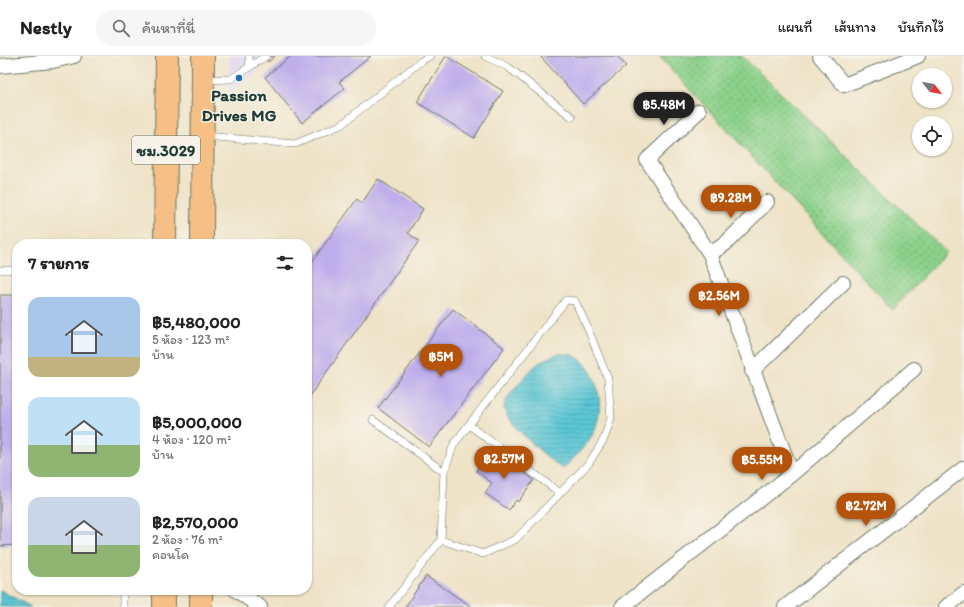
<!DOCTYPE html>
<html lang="th">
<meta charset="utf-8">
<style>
:root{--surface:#fff;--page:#f6f6f6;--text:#222;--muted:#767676;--line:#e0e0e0;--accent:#b45309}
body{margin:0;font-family:Itim,"Playpen Sans Thai",sans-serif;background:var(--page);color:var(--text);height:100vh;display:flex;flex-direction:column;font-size:15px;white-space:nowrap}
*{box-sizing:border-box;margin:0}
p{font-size:13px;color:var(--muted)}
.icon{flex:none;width:22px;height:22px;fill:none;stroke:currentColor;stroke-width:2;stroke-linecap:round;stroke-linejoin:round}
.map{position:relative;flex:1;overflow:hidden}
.panel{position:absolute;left:12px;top:183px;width:300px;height:356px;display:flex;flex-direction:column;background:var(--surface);border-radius:16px;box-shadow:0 1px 3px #0004}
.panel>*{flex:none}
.needle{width:26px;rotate:121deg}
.controls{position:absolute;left:912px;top:12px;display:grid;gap:8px}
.controls a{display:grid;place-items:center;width:40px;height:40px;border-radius:50%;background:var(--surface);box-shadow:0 1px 3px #0004;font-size:20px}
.price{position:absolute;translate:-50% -34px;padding:0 9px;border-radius:14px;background:var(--accent);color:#fff;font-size:13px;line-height:26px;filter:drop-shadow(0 1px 2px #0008)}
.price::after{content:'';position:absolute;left:50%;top:24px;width:12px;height:9px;margin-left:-6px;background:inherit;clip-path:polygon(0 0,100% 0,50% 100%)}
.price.active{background:#222;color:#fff}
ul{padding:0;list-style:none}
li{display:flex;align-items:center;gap:12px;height:100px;padding:0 16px}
li span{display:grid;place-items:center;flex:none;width:112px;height:80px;border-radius:12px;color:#555}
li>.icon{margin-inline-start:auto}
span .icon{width:48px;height:48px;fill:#fffc;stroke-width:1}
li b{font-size:17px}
h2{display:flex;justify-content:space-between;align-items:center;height:48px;padding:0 16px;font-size:17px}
header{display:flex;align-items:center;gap:24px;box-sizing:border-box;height:56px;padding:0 20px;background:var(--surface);border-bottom:1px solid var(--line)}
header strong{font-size:19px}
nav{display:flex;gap:22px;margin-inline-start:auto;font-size:14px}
.search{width:280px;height:36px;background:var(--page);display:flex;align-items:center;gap:10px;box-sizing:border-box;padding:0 14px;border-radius:22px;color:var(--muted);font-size:15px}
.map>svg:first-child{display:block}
.built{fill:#e0d4f4}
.grass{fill:url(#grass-dots);stroke:#55875f}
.water{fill:url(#water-rules);stroke:#3e8285}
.building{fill:#beaeeb}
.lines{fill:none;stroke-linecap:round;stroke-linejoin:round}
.lane-casing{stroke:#687767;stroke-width:8}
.street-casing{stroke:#687767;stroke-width:16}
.primary-casing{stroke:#687767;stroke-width:24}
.lane{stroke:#fff;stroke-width:7}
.street{stroke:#fff;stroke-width:14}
.primary{stroke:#f5bf86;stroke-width:22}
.poi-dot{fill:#1f6fb2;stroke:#f7f3e8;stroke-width:1.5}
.labels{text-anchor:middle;stroke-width:3;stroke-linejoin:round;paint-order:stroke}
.shield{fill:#f7f3e8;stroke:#60746a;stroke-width:1}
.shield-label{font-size:16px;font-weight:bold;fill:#1f3d34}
.poi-label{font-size:17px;font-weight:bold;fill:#1f3d34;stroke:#f7f3e8}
</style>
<header>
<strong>Nestly</strong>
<div class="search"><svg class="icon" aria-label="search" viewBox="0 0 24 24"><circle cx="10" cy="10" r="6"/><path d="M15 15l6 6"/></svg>ค้นหาที่นี่</div>
<nav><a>แผนที่</a><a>เส้นทาง</a><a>บันทึกไว้</a></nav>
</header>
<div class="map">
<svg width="964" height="551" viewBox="0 0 964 551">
<defs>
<pattern id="grass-dots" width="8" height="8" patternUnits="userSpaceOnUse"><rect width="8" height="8" fill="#8bd18a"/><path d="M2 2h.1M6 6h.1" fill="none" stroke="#71ab72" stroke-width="1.8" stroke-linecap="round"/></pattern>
<pattern id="water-rules" width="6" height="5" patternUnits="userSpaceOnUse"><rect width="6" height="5" fill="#5cc7d6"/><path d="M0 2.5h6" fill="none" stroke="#4ba3ae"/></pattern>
</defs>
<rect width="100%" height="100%" fill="#f7f3e8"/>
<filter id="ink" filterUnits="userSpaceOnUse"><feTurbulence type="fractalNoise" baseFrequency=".025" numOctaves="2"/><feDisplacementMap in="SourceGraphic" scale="8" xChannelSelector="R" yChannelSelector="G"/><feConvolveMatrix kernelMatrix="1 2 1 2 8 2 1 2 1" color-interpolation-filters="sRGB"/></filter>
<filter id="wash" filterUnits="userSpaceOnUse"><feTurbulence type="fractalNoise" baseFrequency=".012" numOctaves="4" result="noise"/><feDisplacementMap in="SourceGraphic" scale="16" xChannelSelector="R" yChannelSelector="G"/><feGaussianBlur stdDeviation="0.9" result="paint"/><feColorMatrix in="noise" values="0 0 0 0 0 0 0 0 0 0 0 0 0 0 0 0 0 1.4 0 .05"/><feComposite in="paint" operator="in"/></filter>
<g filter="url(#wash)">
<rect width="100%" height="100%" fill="#efe3c7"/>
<!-- built -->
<path class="built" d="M 229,0 L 275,0 L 229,38 Z"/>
<!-- grass -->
<path class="grass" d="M 659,0 L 742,0 L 946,196 L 893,254 Z"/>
<!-- water -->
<path class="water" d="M 558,298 C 562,298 568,298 573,299 C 596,310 604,344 597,367 C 593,385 575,400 563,413 C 551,405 505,366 504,352 C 504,343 516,331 522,324 C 533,311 541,303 558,298 Z
M 0,534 L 31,551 L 0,551 Z"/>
<g id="blocks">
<!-- building -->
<path class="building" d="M 266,0 L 275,0 L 268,6 Z
M 291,0 L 371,0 L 339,26 L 345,32 L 302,67 L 265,21 Z
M 446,0 L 503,35 L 474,82 L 417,46 Z
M 540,0 L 617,0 L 626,10 L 583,48 Z
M 378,123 L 423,153 L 408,177 L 419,185 L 307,344 L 307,213 L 357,143 L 362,147 Z
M 0,239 L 17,239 L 17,489 L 0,490 Z
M 453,253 L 504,292 L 429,391 L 378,352 Z
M 491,393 L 534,424 L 518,446 L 516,444 L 509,454 L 485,437 L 492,427 L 476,415 Z
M 426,520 L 472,551 L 405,551 Z"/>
</g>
</g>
<g filter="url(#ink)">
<use href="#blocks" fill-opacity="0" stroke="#687767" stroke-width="1"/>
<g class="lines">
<defs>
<path id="lane" d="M 249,0 L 250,11
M 485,0 L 508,11 L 572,61
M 205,24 L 231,23 L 266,0
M 205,80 L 295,88 L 341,69 L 421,5 L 430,0
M 0,214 L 17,214
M 373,364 L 444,416
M 469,369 L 560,437
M 123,551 L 123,534
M 389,551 L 441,484 L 444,416 L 454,388 L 566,244 L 575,245 L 588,273 L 608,323 L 611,362 L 604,383 L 589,407 L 516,483 L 483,498 L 441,484"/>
<path id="street" d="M 820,0 L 844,29 L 918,0
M 0,10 L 53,5 L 74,0
M 699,55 L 647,104 L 710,198 L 792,418
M 710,198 L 725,188 L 767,146
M 752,315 L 843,227
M 236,534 L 260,551
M 622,551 L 792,418 L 914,313
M 785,551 L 964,412
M 946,551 L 964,537"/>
<path id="primary" d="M 165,188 L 167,0
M 202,188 L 203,0
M 201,534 L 201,551
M 164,551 L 164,534"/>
</defs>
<!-- lane casing -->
<use href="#lane" class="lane-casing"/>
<!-- street casing -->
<use href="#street" class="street-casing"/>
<!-- primary casing -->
<use href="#primary" class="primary-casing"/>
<!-- lane -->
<use href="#lane" class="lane"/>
<!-- street -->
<use href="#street" class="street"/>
<!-- primary -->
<use href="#primary" class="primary"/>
</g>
</g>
<!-- markers -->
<circle class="poi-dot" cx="239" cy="22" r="4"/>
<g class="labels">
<!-- shield labels -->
<rect class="shield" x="132" y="80" width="68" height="28" rx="3"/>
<g class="shield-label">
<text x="166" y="100">ชม.3029</text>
</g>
<!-- poi labels -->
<g class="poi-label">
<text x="239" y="45">Passion<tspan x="239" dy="20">Drives MG</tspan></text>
</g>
</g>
</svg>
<div class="controls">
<a><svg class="needle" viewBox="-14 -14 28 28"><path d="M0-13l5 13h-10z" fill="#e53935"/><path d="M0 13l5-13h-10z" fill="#767676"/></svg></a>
<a><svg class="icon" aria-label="locate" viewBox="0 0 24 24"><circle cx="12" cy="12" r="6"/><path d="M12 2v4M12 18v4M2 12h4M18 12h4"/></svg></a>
</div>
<b class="price active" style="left:664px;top:70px">฿5.48M</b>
<b class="price" style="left:731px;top:163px">฿9.28M</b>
<b class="price" style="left:719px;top:261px">฿2.56M</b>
<b class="price" style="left:441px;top:322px">฿5M</b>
<b class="price" style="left:504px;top:424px">฿2.57M</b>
<b class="price" style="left:762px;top:425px">฿5.55M</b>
<b class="price" style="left:866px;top:471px">฿2.72M</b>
<section class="panel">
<h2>7 รายการ<svg class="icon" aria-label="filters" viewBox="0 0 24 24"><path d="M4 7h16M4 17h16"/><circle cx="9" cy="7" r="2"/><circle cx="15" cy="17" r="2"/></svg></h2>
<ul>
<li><span style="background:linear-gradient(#a9c7e8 75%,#c2b280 0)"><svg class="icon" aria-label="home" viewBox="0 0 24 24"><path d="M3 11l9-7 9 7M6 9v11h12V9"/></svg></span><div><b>฿5,480,000</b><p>5 ห้อง · 123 m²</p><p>บ้าน</p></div></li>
<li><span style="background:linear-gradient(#bfe0f5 60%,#8fb573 0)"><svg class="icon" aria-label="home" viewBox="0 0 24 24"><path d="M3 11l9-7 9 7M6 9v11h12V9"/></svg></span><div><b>฿5,000,000</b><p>4 ห้อง · 120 m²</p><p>บ้าน</p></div></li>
<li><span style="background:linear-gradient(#c9d6e8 60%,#8fb573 0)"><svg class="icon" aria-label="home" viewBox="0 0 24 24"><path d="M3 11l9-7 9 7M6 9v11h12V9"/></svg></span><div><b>฿2,570,000</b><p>2 ห้อง · 76 m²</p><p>คอนโด</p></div></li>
</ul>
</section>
</div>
